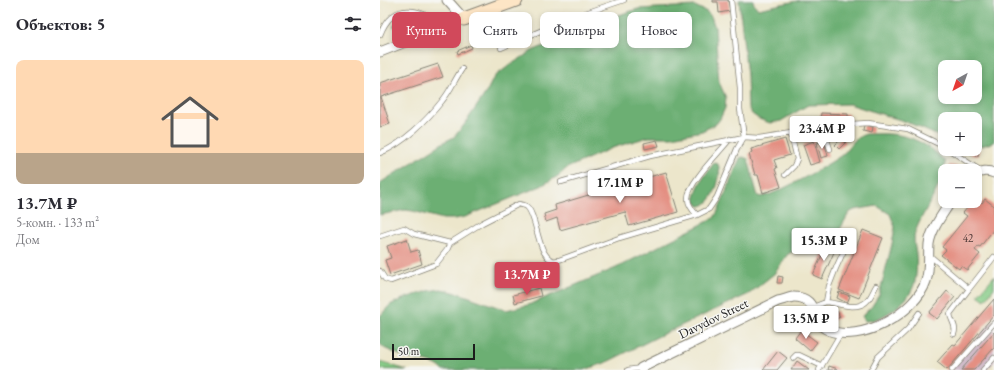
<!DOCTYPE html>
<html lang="ru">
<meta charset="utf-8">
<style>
:root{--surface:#fff;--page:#f7f7f7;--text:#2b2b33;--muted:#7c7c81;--line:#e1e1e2;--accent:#d1495b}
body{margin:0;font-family:"EB Garamond",serif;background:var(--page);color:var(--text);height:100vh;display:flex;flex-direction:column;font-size:15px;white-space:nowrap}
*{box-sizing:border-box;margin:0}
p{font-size:13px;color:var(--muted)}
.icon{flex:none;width:22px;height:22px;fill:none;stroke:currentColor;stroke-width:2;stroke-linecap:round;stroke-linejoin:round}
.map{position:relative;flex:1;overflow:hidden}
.side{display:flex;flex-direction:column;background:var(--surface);width:380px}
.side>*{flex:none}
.banner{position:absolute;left:12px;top:12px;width:380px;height:36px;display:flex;gap:8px}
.needle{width:26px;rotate:220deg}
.tools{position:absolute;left:558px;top:60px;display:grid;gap:8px}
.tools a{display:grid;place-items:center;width:44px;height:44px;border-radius:8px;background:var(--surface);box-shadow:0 2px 6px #0003;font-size:20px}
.scale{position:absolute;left:12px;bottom:10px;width:83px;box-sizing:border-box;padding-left:4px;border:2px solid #1c1c1c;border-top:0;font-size:11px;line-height:14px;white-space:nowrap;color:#1c1c1c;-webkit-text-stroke:3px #f6f6f2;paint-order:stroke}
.price{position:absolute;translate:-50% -34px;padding:0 9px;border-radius:4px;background:#fff;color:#222;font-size:13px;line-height:26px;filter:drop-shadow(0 1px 2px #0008)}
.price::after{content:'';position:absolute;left:50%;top:24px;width:12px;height:9px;margin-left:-6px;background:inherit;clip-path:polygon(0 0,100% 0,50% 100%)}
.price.on{background:var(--accent);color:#fff}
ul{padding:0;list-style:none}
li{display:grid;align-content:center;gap:8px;height:212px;padding:0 16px}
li+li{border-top:1px solid var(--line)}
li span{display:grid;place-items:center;height:124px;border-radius:8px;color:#555}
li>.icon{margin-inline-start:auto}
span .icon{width:72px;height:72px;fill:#fffc;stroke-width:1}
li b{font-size:17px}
h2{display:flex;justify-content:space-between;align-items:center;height:48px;padding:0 16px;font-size:17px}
.chip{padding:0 14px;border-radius:8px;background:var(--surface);box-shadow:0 2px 6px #0003;font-size:14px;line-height:36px}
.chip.on{background:var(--accent);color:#fff}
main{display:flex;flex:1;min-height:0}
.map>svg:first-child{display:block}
.industrial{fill:#d1bdcb}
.green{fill:#86cb86;stroke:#517451}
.forest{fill:#6caf73;stroke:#446648;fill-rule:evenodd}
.building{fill:#e48f82}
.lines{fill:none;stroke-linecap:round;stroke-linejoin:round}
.lane-casing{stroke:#848174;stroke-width:6}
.street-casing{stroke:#848174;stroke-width:11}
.secondary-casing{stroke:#848174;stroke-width:15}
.lane{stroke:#fff;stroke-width:4.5}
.street{stroke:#fff;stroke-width:9}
.secondary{stroke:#fde5c5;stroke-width:13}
.labels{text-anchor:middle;stroke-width:3;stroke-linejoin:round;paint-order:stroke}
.number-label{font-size:11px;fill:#4e3936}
.street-label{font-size:13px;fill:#1c1c1c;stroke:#f6f6f2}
</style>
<main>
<section class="side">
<h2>Объектов: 5<svg class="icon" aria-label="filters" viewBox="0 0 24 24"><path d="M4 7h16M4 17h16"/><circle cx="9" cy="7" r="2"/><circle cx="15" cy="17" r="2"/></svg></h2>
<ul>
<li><span style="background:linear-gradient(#ffd9b3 75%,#b9a48a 0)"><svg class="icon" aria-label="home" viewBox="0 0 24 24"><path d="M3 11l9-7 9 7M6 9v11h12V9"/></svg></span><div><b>13.7M ₽</b><p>5-комн. · 133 m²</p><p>Дом</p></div></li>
</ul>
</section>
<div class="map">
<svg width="614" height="370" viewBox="0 0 614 370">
<rect width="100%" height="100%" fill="#f6f6f2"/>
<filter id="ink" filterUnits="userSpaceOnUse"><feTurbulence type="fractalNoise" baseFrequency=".025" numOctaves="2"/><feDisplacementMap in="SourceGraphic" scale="8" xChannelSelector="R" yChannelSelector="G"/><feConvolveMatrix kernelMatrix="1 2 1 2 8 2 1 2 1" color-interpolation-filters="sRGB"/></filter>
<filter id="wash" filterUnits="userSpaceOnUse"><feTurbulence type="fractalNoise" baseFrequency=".012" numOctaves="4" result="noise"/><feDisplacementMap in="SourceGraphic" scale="16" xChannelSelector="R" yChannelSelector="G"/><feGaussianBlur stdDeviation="0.9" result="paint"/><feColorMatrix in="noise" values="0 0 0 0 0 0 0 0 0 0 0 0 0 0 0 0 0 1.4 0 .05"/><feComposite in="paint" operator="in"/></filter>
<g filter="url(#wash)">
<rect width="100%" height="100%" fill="#ece6cb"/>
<!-- industrial -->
<path class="industrial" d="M 614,319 L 614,362 L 607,370 L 569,370 Z"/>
<!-- green -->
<path class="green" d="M 28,16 L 36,19 L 13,27 L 18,19 Z
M 614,276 L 614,288 L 605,300 L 598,295 Z
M 0,362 L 27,370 L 0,369 Z"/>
<!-- forest -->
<path class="forest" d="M 359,0 L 373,0 L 374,4 L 378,9 L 421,0 L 614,0 L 614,142 L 602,146 L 595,145 L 595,119 L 565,119 L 565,139 L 527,122 L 469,104 L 428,105 L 401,121 L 390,123 L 379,119 L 372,114 L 368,108 L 367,76 ZM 565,67 L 595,67 L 595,97 L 565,97 Z
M 315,6 L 327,12 L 331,16 L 335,28 L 339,82 L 346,98 L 345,108 L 340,119 L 336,124 L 322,131 L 292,137 L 268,137 L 232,148 L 187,168 L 178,176 L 161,186 L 85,217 L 74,219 L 63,219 L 33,211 L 25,210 L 0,215 L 0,183 L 64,142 L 74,137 L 84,125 L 107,91 L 114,77 L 130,65 L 152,51 L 235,16 L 258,9 Z
M 486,134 C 498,134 512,133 523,136 C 538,139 556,150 565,162 C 563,188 543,209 535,233 C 533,239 535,248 536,254 C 538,280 535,295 513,310 C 504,316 495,321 485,321 L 482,316 L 492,306 L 499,295 L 512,244 L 515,227 L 510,214 L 497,206 L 474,210 L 469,213 L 454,240 L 446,245 L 426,244 L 416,249 L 407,255 L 395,273 L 369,294 L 283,334 L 225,363 L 204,370 L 63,370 C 54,361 45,362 33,359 C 23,357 13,352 4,348 L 0,344 L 0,316 L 10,305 L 25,298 L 48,291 L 61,289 L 81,294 L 126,310 L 148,305 L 236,268 L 334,218 L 338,211 L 360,158 L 363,157 L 368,159 L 377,193 L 378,196 C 381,197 381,197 384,196 C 397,194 452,163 463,154 C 471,146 473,138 486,134 Z
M 334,163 L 338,164 C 343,175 333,207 319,206 L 315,201 C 315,187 326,174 334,163 Z"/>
<g id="blocks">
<!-- building -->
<path class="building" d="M 333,0 L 348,0 L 350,11 L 339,13 L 338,2 L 333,2 Z
M 91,45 L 92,48 L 78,54 L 77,51 Z
M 58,64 L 63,77 L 1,97 L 10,124 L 0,127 L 0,83 Z
M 441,113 L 468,114 L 468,121 L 440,120 Z
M 484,125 L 493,127 L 492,133 L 483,131 Z
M 462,138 L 466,142 L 459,149 L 455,145 Z
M 405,139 L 410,155 L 394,160 L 397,168 L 395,169 L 401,187 L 383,193 L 378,175 L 375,175 L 369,154 L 372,152 L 371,149 Z
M 277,140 L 279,146 L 265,149 L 264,143 Z
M 434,141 L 440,162 L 430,165 L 423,145 Z
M 444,141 L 448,156 L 441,158 L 437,143 Z
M 595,147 L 599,148 L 598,156 L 591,155 L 592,149 L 595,149 Z
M 579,149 L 585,149 L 585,154 L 579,153 Z
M 569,165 L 581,167 L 580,171 L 568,171 Z
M 286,172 L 298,212 L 249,226 L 245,212 L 180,230 L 177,218 L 166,222 L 164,214 L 176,210 L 175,205 Z
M 596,197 L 602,203 L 605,199 L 614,206 L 614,229 L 600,247 L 598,246 L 595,250 L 600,254 L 587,270 L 581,266 L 579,269 L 561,255 L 566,250 L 562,247 L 587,216 L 583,213 L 593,201 L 595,201 Z
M 483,230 L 503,238 L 479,298 L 459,290 Z
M 27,239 L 31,252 L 38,250 L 42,264 L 10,275 L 5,260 L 11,258 L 7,246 Z
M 446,246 L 455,250 L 442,279 L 433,275 Z
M 398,276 L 403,277 L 402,283 L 397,283 Z
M 159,288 L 161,296 L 135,303 L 133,295 Z
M 567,291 L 575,297 L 557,319 L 549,313 Z
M 459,292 L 470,296 L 467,303 L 457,298 Z
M 614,299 L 614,315 L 567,370 L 557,362 L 573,344 L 575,345 Z
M 457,311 L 460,317 L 452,321 L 449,315 Z
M 423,317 L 427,321 L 421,326 L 417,323 Z
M 421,330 L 437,342 L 430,351 L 415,338 Z
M 614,332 L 614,348 L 594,370 L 581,370 Z
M 398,351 L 407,358 L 397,370 L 383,370 Z
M 417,361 L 429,370 L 411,370 Z
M 449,366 L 458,369 L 458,370 L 448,370 Z"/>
</g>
</g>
<g filter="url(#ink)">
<use href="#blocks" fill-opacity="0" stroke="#848174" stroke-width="1"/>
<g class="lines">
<defs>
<path id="lane" d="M 0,35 C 13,0 41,8 64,27
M 121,48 L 188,19 L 244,0
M 472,124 L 488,123 L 528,129 L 565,147
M 568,149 L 601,171
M 0,153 C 23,144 47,120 62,101 C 70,92 75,79 82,69
M 405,175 L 414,166 L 417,159 L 411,134
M 181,182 L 270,156 L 364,137 L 379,138 L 443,128 L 450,149
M 317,215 C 312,210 308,205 308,198 C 308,183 340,152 350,139
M 0,236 L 24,228 L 34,234 L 70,243
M 549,255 L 589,289 L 614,257
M 0,271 L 5,279 L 11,281 L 56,264 L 67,250 L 70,243 L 102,223 L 139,204 C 141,205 144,205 146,206 C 157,213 157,255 172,260 C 174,261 177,260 179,260 L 239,238 L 317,215 L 329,209 L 337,197 L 357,149 L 364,137 L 360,109 L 360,88 L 351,0
M 446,302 C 457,303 476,311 486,302 C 491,298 493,291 496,286
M 433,307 L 446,302 L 449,286 L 456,268 L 472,233
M 574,334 C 577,325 571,322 570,314 L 589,289
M 413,358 L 416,355 L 419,355 L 442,366
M 248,370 L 261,368
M 439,370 L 461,333
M 491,370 L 498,357 L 528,329 L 539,313
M 572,370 L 614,323
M 603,370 L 614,358"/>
<path id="street" d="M 0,52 L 84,19 L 67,0
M 595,174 C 602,171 607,170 614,173
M 261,368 L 398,301 C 403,300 408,298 413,297 C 439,296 431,323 448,330 C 480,344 536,313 546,281 C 550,269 548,257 549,244 C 551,229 563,214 571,201"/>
<path id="secondary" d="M 84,19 L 136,0"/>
</defs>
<!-- lane casing -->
<use href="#lane" class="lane-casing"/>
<!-- street casing -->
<use href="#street" class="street-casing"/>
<!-- secondary casing -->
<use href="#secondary" class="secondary-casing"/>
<!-- lane -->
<use href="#lane" class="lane"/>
<!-- street -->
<use href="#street" class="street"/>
<!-- secondary -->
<use href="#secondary" class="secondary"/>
</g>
</g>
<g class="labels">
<!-- number labels -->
<g class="number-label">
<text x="588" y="242">42</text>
</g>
<!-- street labels -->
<g class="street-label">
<text transform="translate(333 318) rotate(-26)" y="5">Davydov Street</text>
</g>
</g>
</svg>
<div class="tools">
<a><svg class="needle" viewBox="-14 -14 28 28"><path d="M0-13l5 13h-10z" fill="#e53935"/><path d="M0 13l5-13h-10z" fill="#7c7c81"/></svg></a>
<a>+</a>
<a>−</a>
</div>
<div class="scale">50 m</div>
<b class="price" style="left:442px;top:150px">23.4M ₽</b>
<b class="price" style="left:240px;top:204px">17.1M ₽</b>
<b class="price" style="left:444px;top:262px">15.3M ₽</b>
<b class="price on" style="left:147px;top:296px">13.7M ₽</b>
<b class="price" style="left:426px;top:340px">13.5M ₽</b>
<div class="banner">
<a class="chip on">Купить</a>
<a class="chip">Снять</a>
<a class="chip">Фильтры</a>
<a class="chip">Новое</a>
</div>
</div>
</main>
